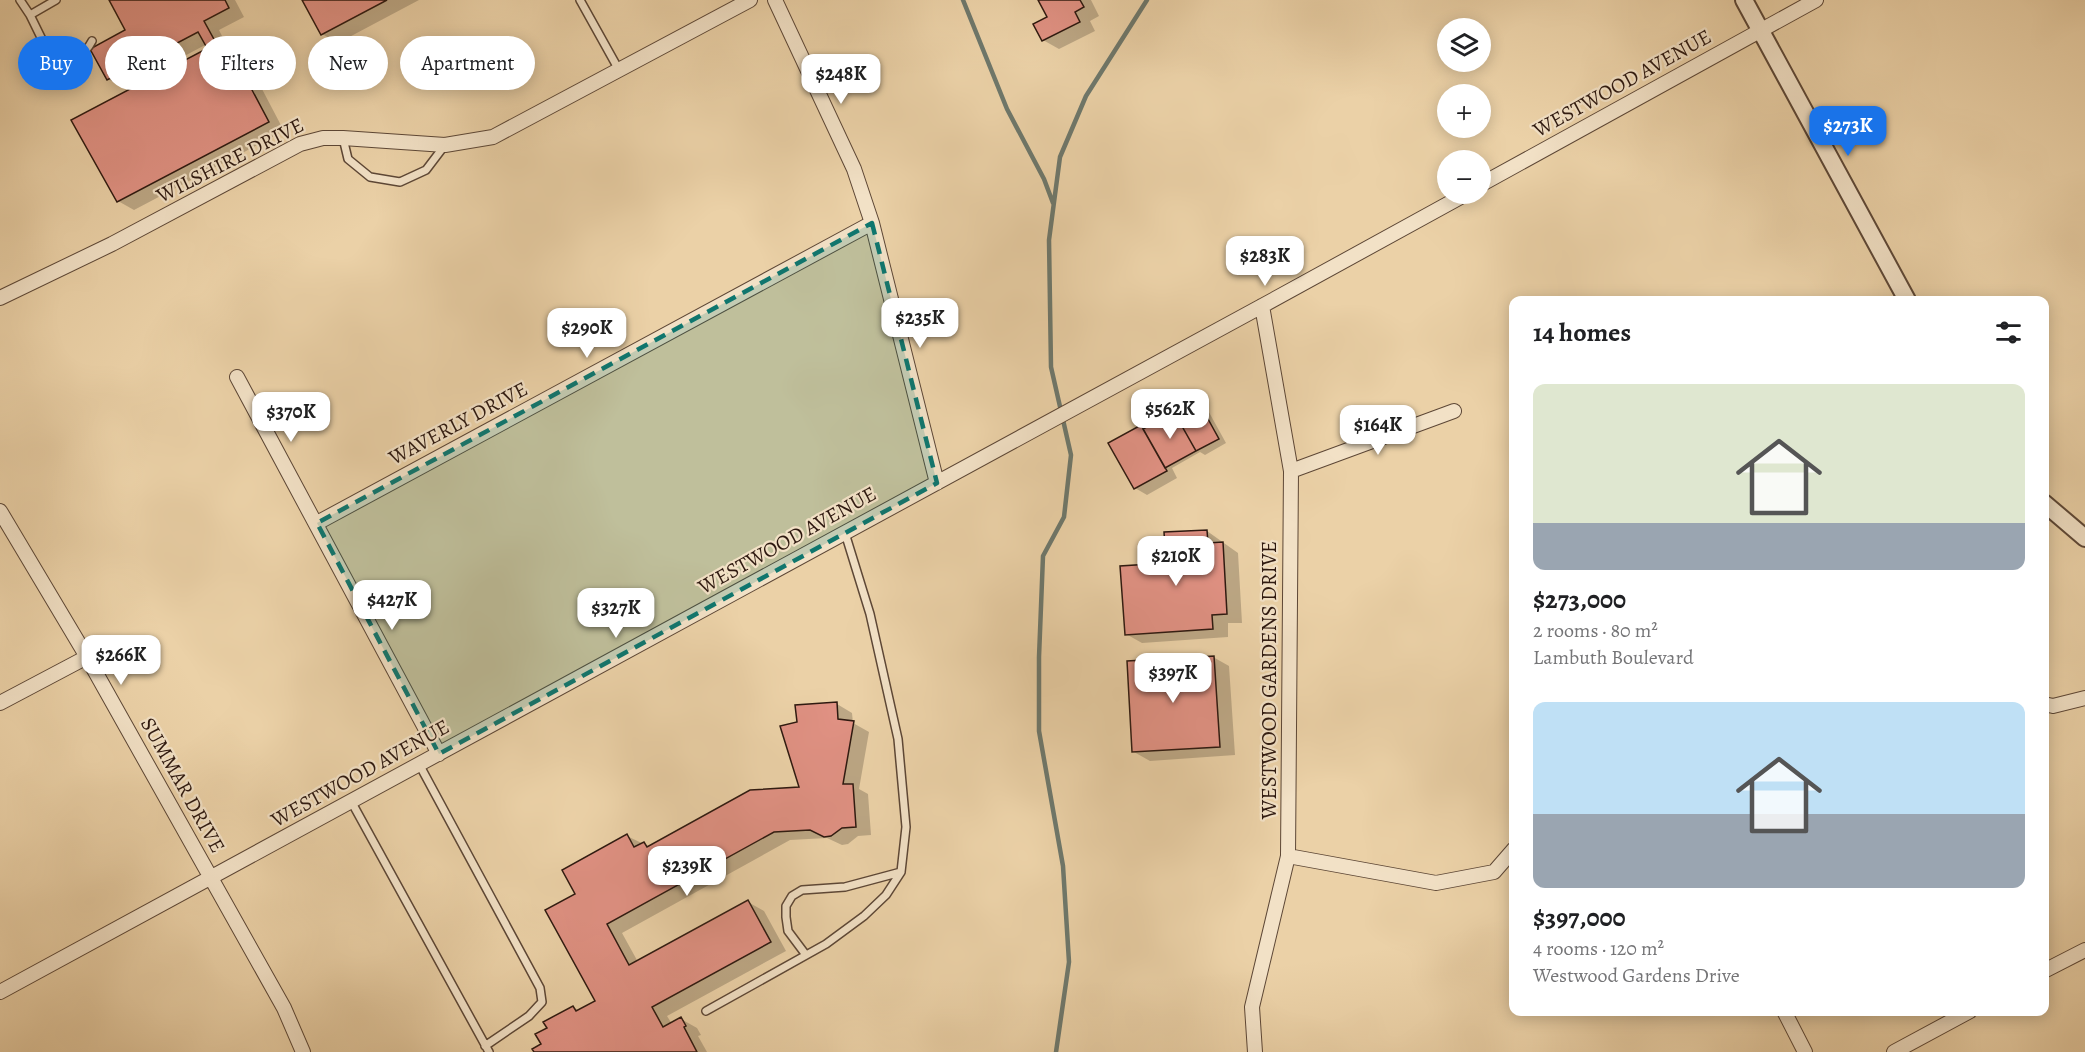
<!DOCTYPE html>
<meta charset="utf-8">
<style>
:root{--surface:#fff;--page:#f2f2f2;--text:#202124;--muted:#757577;--accent:#1a73e8}
body{margin:0;font-family:Alegreya,serif;background:var(--page);color:var(--text);height:100vh;display:flex;flex-direction:column;font-size:22px;white-space:nowrap}
*{box-sizing:border-box;margin:0}
p{font-size:20px;color:var(--muted)}
.icon{flex:none;width:33px;height:33px;fill:none;stroke:currentColor;stroke-width:2;stroke-linecap:round;stroke-linejoin:round}
.map{position:relative;flex:1;overflow:hidden}
.sheet{position:absolute;left:1509px;top:296px;width:540px;height:720px;display:flex;flex-direction:column;background:var(--surface);border-radius:12px;box-shadow:0 3px 15px #0003}
.sheet>*{flex:none}
.banner{position:absolute;left:18px;top:36px;width:570px;height:54px;display:flex;gap:12px}
.tools{position:absolute;left:1437px;top:18px;display:grid;gap:12px}
.tools a{display:grid;place-items:center;width:54px;height:54px;border-radius:50%;background:var(--surface);box-shadow:0 3px 15px #0003;font-size:30px}
.price{position:absolute;translate:-50% -51px;padding:0 14px;border-radius:12px;background:#fff;color:#222;font-size:20px;line-height:39px;filter:drop-shadow(0 2px 3px #0008)}
.price::after{content:'';position:absolute;left:50%;top:36px;width:18px;height:14px;margin-left:-9px;background:inherit;clip-path:polygon(0 0,100% 0,50% 100%)}
.price.on{background:var(--accent);color:#fff}
ul{padding:0;list-style:none}
li{display:grid;align-content:center;gap:12px;height:318px;padding:0 24px}
li span{display:grid;place-items:center;height:186px;border-radius:12px;color:#555}
li>.icon{margin-inline-start:auto}
span .icon{width:108px;height:108px;fill:#fffc;stroke-width:1}
li b{font-size:26px}
h2{display:flex;justify-content:space-between;align-items:center;height:72px;padding:0 24px;font-size:26px}
.tag{padding:0 21px;border-radius:27px;background:var(--surface);box-shadow:0 3px 15px #0003;font-size:21px;line-height:54px}
.tag.on{background:var(--accent);color:#fff}
.map>svg:first-child{display:block}
.shadow{fill:#0003}
.lines{fill:none;stroke-linecap:round;stroke-linejoin:round}
.stream{stroke:#6e786c;stroke-width:4.5}
.building{fill:#e09183;stroke:#2e1910;stroke-width:1.5}
.service-casing{stroke:#5d4736;stroke-width:10}
.minor-casing{stroke:#5d4736;stroke-width:16}
.tertiary-casing{stroke:#5d4736;stroke-width:20}
.service{stroke:#f2e1c6;stroke-width:7}
.minor{stroke:#f2e1c6;stroke-width:14}
.tertiary{stroke:#f2e1c6;stroke-width:16}
.marked{fill:#0f766e;fill-opacity:0.2;stroke:#0f766e;stroke-width:4.5;stroke-dasharray:12 8;stroke-linejoin:round}
.labels{text-anchor:middle;stroke-width:4.5;stroke-linejoin:round;paint-order:stroke}
.street-label{font-size:21px;fill:#2e1910;stroke:#f2e1c6}
</style>
<div class="map">
<svg width="2085" height="1052" viewBox="0 0 2085 1052">
<rect width="100%" height="100%" fill="#ebd1a7"/>
<filter id="stains"><feTurbulence type="fractalNoise" baseFrequency=".00333" numOctaves="4"/><feColorMatrix values="0 0 0 0 .2 0 0 0 0 .09 0 0 0 0 .02 0 0 0 .5 -.17"/></filter>
<radialGradient id="worn" r=".72"><stop offset=".6" stop-color="#630" stop-opacity="0"/><stop offset="1" stop-color="#630" stop-opacity=".3"/></radialGradient>
<!-- shadow -->
<path class="shadow" d="M 111,0 L 235,0 L 244,17 L 219,30 L 224,40 L 241,49 L 284,131 L 134,210 L 118,201 L 209,49 L 207,44 L 124,88 L 108,79 L 127,31 Z
M 304,0 L 419,0 L 338,43 L 322,34 Z
M 1040,0 L 1091,0 L 1099,16 L 1090,21 L 1095,31 L 1059,49 L 1043,40 L 1049,18 Z
M 1197,401 L 1205,405 L 1226,443 L 1205,455 L 1200,452 L 1172,468 L 1177,478 L 1147,495 L 1135,488 L 1141,426 L 1146,429 Z
M 1207,531 L 1238,553 L 1242,623 L 1228,623 L 1228,637 L 1142,643 L 1126,634 L 1168,565 Z
M 1213,657 L 1229,666 L 1235,755 L 1150,761 L 1134,752 Z
M 837,704 L 852,713 L 853,723 L 869,732 L 859,789 L 868,794 L 871,835 L 858,836 L 848,844 L 842,845 L 827,838 L 790,840 L 622,933 L 638,962 L 748,902 L 764,911 L 786,951 L 667,1016 L 672,1024 L 681,1019 L 697,1028 L 701,1035 L 698,1036 L 707,1052 L 535,1052 L 543,1045 L 549,1029 L 573,1007 L 580,1011 L 597,1002 L 577,895 L 627,836 L 650,847 L 801,789 L 798,723 Z"/>
<g class="lines">
<!-- stream -->
<path class="stream" d="M 963,0 L 1007,109 L 1044,179 L 1053,203
M 1056,1052 L 1069,962 L 1063,866 L 1039,731 L 1039,657 L 1043,556 L 1064,517 L 1071,455 L 1051,367 L 1049,240 L 1060,157 L 1086,96 L 1147,0"/>
</g>
<!-- building -->
<path class="building" d="M 109,0 L 225,0 L 229,8 L 204,21 L 216,43 L 207,48 L 198,32 L 107,80 L 90,49 L 125,30 Z
M 302,0 L 387,0 L 321,35 Z
M 1038,0 L 1080,0 L 1084,7 L 1075,12 L 1080,22 L 1042,41 L 1033,24 L 1047,17 Z
M 225,39 L 269,122 L 117,202 L 71,120 Z
M 1197,399 L 1219,439 L 1196,451 L 1174,412 Z
M 1174,412 L 1196,451 L 1165,468 L 1143,429 Z
M 1141,425 L 1167,471 L 1134,489 L 1108,443 Z
M 1207,530 L 1208,543 L 1223,542 L 1227,614 L 1212,615 L 1213,629 L 1125,635 L 1120,566 L 1166,563 L 1164,532 Z
M 1214,656 L 1220,747 L 1132,752 L 1127,661 Z
M 837,702 L 838,719 L 854,721 L 843,784 L 853,784 L 856,827 L 842,828 L 831,836 L 824,837 L 810,830 L 774,832 L 607,924 L 629,965 L 748,900 L 771,942 L 652,1007 L 663,1027 L 681,1017 L 686,1026 L 684,1027 L 697,1052 L 534,1052 L 532,1049 L 541,1044 L 535,1034 L 547,1028 L 543,1022 L 573,1006 L 576,1011 L 595,1001 L 545,910 L 575,894 L 562,870 L 627,834 L 634,847 L 644,842 L 647,847 L 750,790 L 799,787 L 780,726 L 797,722 L 795,705 Z"/>
<g class="lines">
<defs>
<path id="service" d="M 20,0 L 30,15 L 55,66 C 70,64 85,55 92,41
M 580,0 L 619,70
M 30,15 L 56,0
M 343,138 L 348,159 L 370,177 L 400,182 L 426,170 L 445,145
M 419,764 L 540,988 L 542,1002 L 529,1016 L 485,1046
M 351,801 L 489,1052
M 806,955 L 788,931 L 786,917 L 786,906 L 792,896 L 802,890 L 845,887 L 901,872
M 706,1011 L 826,944 L 864,916 L 886,895 L 901,872 L 906,827 L 898,739 L 870,614 L 845,533"/>
<path id="minor" d="M 775,0 L 854,169 L 872,223 L 937,483
M 1480,185 L 1816,0
M 0,298 L 112,244 L 300,144 L 323,138 L 343,138 L 445,145 L 493,137 L 750,0
M 237,377 L 439,754
M 1291,471 L 1454,411
M 0,511 L 87,657 L 284,1008 L 303,1052
M 317,523 L 872,223
M 0,703 L 87,657
M 2044,704 L 2053,706 L 2085,698
M 1288,856 L 1436,883 L 1494,872 L 1514,849
M 2044,971 L 2085,950
M 0,992 L 1262,306 L 1466,194
M 1784,1011 L 1805,1052
M 1255,1052 L 1252,1007 L 1288,856 L 1291,471 L 1262,306
M 1894,1052 L 1970,1011"/>
<path id="tertiary" d="M 1744,0 L 1907,300
M 2044,503 L 2085,538"/>
</defs>
<!-- service casing -->
<use href="#service" class="service-casing"/>
<!-- minor casing -->
<use href="#minor" class="minor-casing"/>
<!-- tertiary casing -->
<use href="#tertiary" class="tertiary-casing"/>
<!-- service -->
<use href="#service" class="service"/>
<!-- minor -->
<use href="#minor" class="minor"/>
<!-- tertiary -->
<use href="#tertiary" class="tertiary"/>
</g>
<!-- marked area -->
<path class="marked" d="M 872,223 L 937,483 L 439,754 L 317,523 Z"/>
<g class="labels">
<!-- street labels -->
<g class="street-label">
<text transform="translate(1622 83) rotate(-29)" y="7">WESTWOOD AVENUE</text>
<text transform="translate(230 160) rotate(-27)" y="7">WILSHIRE DRIVE</text>
<text transform="translate(458 423) rotate(-28)" y="7">WAVERLY DRIVE</text>
<text transform="translate(787 540) rotate(-29)" y="7">WESTWOOD AVENUE</text>
<text transform="translate(1269 680) rotate(-90)" y="7">WESTWOOD GARDENS DRIVE</text>
<text transform="translate(360 773) rotate(-29)" y="7">WESTWOOD AVENUE</text>
<text transform="translate(183 785) rotate(61)" y="7">SUMMAR DRIVE</text>
</g>
</g>
<rect width="100%" height="100%" filter="url(#stains)"/>
<rect width="100%" height="100%" fill="url(#worn)"/>
</svg>
<div class="tools">
<a><svg class="icon" aria-label="layers" viewBox="0 0 24 24"><path d="M12 4l9 5-9 5-9-5zM3 14l9 5 9-5"/></svg></a>
<a>+</a>
<a>−</a>
</div>
<b class="price" style="left:841px;top:105px">$248K</b>
<b class="price on" style="left:1848px;top:157px">$273K</b>
<b class="price" style="left:1265px;top:287px">$283K</b>
<b class="price" style="left:920px;top:349px">$235K</b>
<b class="price" style="left:587px;top:359px">$290K</b>
<b class="price" style="left:1170px;top:440px">$562K</b>
<b class="price" style="left:291px;top:443px">$370K</b>
<b class="price" style="left:1378px;top:456px">$164K</b>
<b class="price" style="left:1176px;top:587px">$210K</b>
<b class="price" style="left:392px;top:631px">$427K</b>
<b class="price" style="left:616px;top:639px">$327K</b>
<b class="price" style="left:121px;top:686px">$266K</b>
<b class="price" style="left:1173px;top:704px">$397K</b>
<b class="price" style="left:687px;top:897px">$239K</b>
<div class="banner">
<a class="tag on">Buy</a>
<a class="tag">Rent</a>
<a class="tag">Filters</a>
<a class="tag">New</a>
<a class="tag">Apartment</a>
</div>
<section class="sheet">
<h2>14 homes<svg class="icon" aria-label="filters" viewBox="0 0 24 24"><path d="M4 7h16M4 17h16"/><circle cx="9" cy="7" r="2"/><circle cx="15" cy="17" r="2"/></svg></h2>
<ul>
<li><span style="background:linear-gradient(#dfe7d0 75%,#9aa5b1 0)"><svg class="icon" aria-label="home" viewBox="0 0 24 24"><path d="M3 11l9-7 9 7M6 9v11h12V9"/></svg></span><div><b>$273,000</b><p>2 rooms · 80 m²</p><p>Lambuth Boulevard</p></div></li>
<li><span style="background:linear-gradient(#bfe0f5 60%,#9aa5b1 0)"><svg class="icon" aria-label="home" viewBox="0 0 24 24"><path d="M3 11l9-7 9 7M6 9v11h12V9"/></svg></span><div><b>$397,000</b><p>4 rooms · 120 m²</p><p>Westwood Gardens Drive</p></div></li>
</ul>
</section>
</div>
